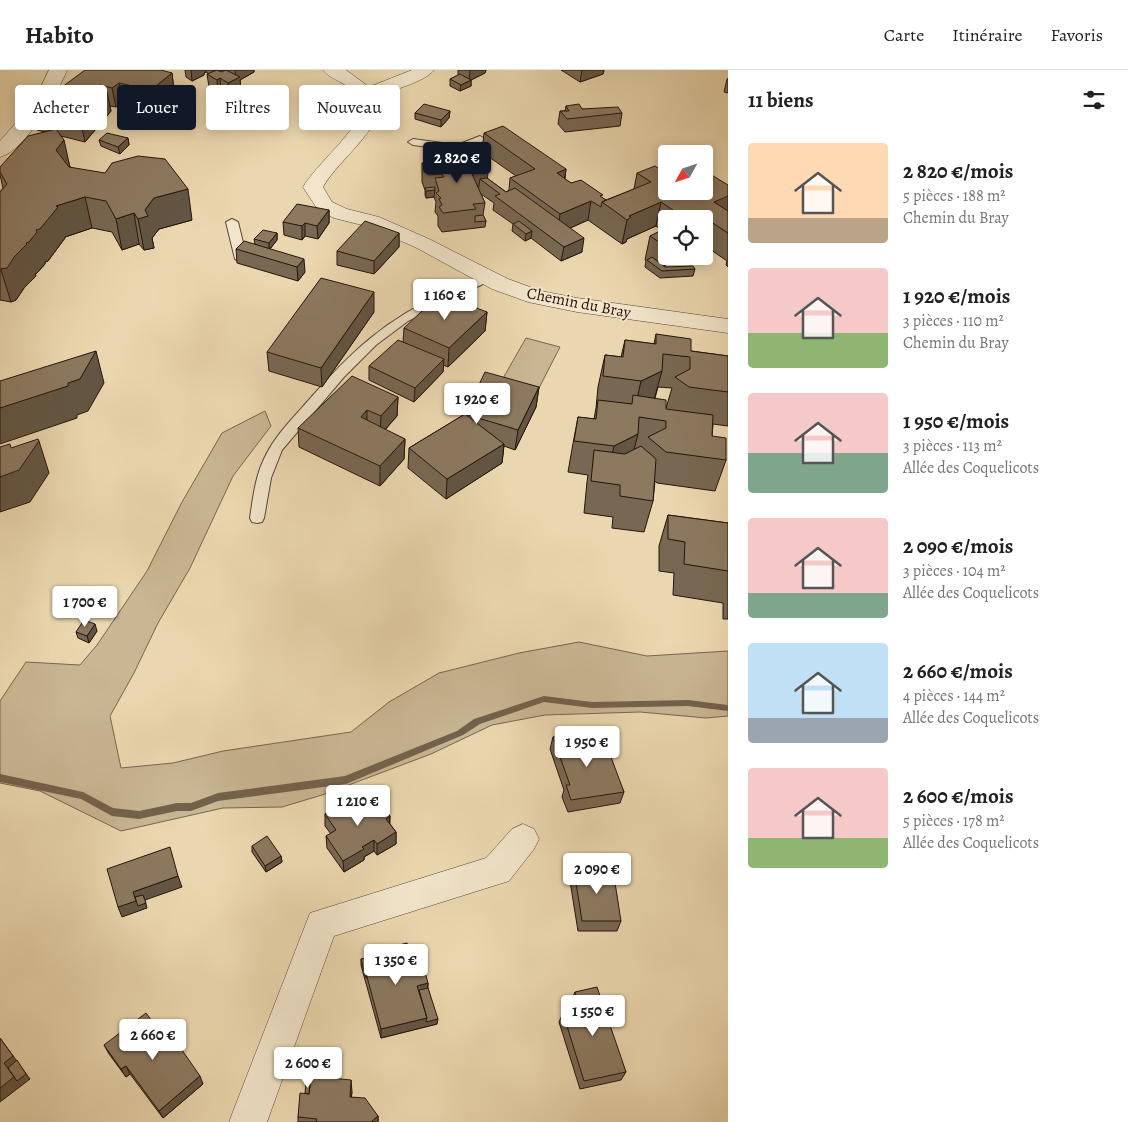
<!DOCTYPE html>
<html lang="fr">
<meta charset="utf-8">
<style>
:root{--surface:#fff;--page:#f2f2f2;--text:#202124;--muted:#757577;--line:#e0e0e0;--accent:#111827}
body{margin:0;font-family:Alegreya,serif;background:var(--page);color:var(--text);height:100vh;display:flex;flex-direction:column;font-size:19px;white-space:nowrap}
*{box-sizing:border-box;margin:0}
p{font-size:16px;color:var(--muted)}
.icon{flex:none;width:28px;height:28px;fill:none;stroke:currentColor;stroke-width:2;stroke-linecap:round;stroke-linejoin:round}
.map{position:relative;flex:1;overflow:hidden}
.sheet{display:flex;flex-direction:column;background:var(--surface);width:400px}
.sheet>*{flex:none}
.banner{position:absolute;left:15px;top:15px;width:475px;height:45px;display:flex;gap:10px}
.needle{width:32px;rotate:230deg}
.buttons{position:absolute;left:658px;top:75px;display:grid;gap:10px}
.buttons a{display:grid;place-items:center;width:55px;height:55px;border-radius:5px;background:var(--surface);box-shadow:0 2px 12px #0003;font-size:25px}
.price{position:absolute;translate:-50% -42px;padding:0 11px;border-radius:5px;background:#fff;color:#222;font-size:16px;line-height:32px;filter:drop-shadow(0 1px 2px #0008)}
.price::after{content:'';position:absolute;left:50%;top:30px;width:15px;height:11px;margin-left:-8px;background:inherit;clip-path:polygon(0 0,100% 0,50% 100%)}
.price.current{background:var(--accent);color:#fff}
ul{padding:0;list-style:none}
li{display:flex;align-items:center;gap:15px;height:125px;padding:0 20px}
li span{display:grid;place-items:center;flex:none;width:140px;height:100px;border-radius:5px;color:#555}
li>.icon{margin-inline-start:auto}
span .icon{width:60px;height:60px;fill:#fffc;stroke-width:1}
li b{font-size:21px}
h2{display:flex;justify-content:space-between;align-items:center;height:60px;padding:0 20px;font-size:21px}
.pill{padding:0 18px;border-radius:5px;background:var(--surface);box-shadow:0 2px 12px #0003;font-size:18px;line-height:45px}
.pill.current{background:var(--accent);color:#fff}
header{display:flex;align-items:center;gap:30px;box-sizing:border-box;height:70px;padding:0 25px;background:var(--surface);border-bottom:1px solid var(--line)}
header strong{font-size:24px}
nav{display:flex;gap:28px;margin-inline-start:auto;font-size:18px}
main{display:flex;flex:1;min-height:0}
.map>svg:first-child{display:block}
.green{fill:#c9b693;stroke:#77654f}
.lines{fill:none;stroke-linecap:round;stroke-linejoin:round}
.stream{fill:#74614c;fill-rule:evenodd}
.lane-casing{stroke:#564534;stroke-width:2}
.street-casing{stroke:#564534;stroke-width:1}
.lane{fill:#f2e5cb;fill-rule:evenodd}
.street{fill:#f2e5cb;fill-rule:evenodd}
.wall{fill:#786853;stroke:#25140b;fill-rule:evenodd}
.shaded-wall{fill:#625543;stroke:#25140b}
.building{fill:#8c7960;stroke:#25140b}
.labels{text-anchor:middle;stroke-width:4;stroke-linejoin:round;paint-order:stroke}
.far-street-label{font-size:16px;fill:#25140b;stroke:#f2e5cb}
</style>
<header>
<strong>Habito</strong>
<nav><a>Carte</a><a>Itinéraire</a><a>Favoris</a></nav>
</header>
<main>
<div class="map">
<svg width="728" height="1052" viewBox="0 0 728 1052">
<rect width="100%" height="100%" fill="#ebd7af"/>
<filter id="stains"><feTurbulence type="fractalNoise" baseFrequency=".004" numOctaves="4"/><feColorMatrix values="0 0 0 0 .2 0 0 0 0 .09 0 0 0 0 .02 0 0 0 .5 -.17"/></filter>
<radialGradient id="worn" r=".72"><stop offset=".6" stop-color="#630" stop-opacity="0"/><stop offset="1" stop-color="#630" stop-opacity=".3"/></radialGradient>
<!-- green -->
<path class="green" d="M 526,268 L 560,277 L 538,320 L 502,310 Z
M 265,341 L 271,356 L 233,406 L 190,498 L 158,553 L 134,603 L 110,646 L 121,698 L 173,693 L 223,681 L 351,662 L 389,632 L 439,603 L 519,583 L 579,572 L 647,586 L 728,581 L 728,646 L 706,648 L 640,642 L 545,645 L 492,655 L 431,684 L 322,725 L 282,737 L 223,738 L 121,761 L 40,721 L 0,713 L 0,631 L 26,592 L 80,595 L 97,575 L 147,501 L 182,432 L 222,363 Z"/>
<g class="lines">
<!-- stream -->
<path class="stream" d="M 544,626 L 592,632 L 688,630 L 728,635 L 728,641 L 688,636 L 592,638 L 544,632 L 480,654 L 463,665 L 346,714 L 218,731 L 191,741 L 177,741 L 139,749 L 112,746 L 81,729 L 0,712 L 0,704 L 83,722 L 113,738 L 139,741 L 177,733 L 191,733 L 218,723 L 345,706 L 457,661 L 474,649 Z"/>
<defs>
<path id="lane" d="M 480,66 L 485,69 L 484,71 L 458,81 L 413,75 L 408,72 L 413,69 L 457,75 Z
M 232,149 L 238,152 L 247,189 L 245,191 L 241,192 L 235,189 L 226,152 Z
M 487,205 L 493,208 L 491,210 L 408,251 L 376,275 L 344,307 L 282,380 L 271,408 L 264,448 L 262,452 L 257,453 L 252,452 L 250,448 C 253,428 255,408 264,389 C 274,367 291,350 307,332 C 352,281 385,249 449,221 C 461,215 474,208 487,205 Z"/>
<path id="street" d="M 49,0 L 67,0 C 58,23 25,81 0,87 L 0,71 L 33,33 Z
M 323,0 L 346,0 L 369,17 L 412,0 L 434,0 C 425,12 390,21 376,26 C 378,31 380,36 379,41 C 374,64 335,95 323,117 L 332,132 L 347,139 L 379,147 L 429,169 L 508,209 L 541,221 L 577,228 L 728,249 L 728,263 L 577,242 L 528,232 L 492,219 L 415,177 L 366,156 L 334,148 L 318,140 L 303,117 C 315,96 359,59 361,40 C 362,34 360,29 357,25 C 349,13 330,10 323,0 Z
M 523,754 L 534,759 L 539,769 L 534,779 L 509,811 L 334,866 L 267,1052 L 229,1052 L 310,843 L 486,788 L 512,759 Z"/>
</defs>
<!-- lane casing -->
<use href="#lane" class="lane-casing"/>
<!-- street casing -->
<use href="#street" class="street-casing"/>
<!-- lane -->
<use href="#lane" class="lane"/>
<!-- street -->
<use href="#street" class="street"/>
</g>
<!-- wall -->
<path class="wall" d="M 185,0 L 254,0 L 254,2 L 240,10 L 241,20 L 229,26 L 221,21 L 218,22 L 209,17 L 207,4 L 209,4 L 206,2 L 204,3 L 204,5 L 192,11 L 186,7 Z
M 458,0 L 486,0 L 485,3 L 471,10 L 471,16 L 460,21 L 450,16 L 450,9 L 458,6 Z
M 561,0 L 604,0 L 603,4 L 580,12 Z
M 172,3 L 174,21 L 153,39 L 123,31 L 116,37 L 110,36 L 111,41 L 85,72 L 61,66 L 70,97 L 192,150 L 159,159 L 152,168 L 154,178 L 144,180 L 139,174 L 122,180 L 112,162 L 92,158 L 65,167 L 65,168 L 48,191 L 45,192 L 45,194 L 37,203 L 35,204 L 36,206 L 24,218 L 16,230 L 11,232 L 0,230 L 0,122 L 3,118 L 0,105 L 0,97 L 45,62 L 37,60 L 35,53 L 39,50 L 38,43 L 55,30 L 54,23 Z
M 728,8 L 728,23 L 724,22 L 727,9 Z
M 566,36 L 582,39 L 622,43 L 620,56 L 565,62 L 558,54 L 560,41 L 565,41 Z
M 450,41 L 449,48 L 441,57 L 415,49 L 415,43 Z
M 484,63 L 566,99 L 565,109 L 571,113 L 606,130 L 634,119 L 637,103 L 666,121 L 728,115 L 728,197 L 726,195 L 727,191 L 704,175 L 704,149 L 666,149 L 666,186 L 684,186 L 664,196 L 665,197 L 695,199 L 693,206 L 660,208 L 645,197 L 646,191 L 645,190 L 650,166 L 662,161 L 656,156 L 627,169 L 626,172 L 622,174 L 588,150 L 570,158 L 582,182 L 561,191 L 531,168 L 525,171 L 512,161 L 513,154 L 493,140 L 494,133 L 481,124 L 485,133 L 483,145 L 486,151 L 485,157 L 442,162 L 438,156 L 438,146 L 435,142 L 436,132 L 434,127 L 426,128 L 425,125 L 425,120 L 422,112 L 422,93 L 487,108 L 506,122 L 509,120 L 510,108 L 516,106 L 482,82 Z
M 128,68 L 129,75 L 120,84 L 101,76 L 99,70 Z
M 329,140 L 329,153 L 318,169 L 305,166 L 302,170 L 284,165 L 283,152 Z
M 277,163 L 277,170 L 270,179 L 305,202 L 298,211 L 237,193 L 236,179 L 255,174 L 254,169 Z
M 399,163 L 399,177 L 374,204 L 337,195 L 337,181 Z
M 416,218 L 430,224 L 421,228 L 415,225 Z
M 374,242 L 322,317 L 269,301 L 267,282 Z
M 487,242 L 485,261 L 448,297 L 443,295 L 443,302 L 414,332 L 369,310 L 369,296 L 403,272 L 404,258 Z
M 656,264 L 691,281 L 728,286 L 728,356 L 713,354 L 712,366 L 726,390 L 715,421 L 657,413 L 655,411 L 653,431 L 644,462 L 612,458 L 613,447 L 584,443 L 587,412 L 588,405 L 568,402 L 572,379 L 578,347 L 594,349 L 596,338 L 598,317 L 605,285 L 621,287 L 625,270 L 654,274 ZM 658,317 L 672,318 L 666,338 L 655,328 Z
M 539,317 L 536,337 L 515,380 L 504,376 L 502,393 L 446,429 L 408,398 L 409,378 L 465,344 Z
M 398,327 L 397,346 L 385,360 L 405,369 L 404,389 L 380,416 L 299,377 L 298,358 Z
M 668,445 L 728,453 L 728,549 L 723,549 L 723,533 L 673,525 L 674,503 L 659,501 L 659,476 Z
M 97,561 L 89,573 L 78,568 L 76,562 Z
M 553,667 L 588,667 L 605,679 L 624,722 L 620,733 L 568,742 L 562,727 L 564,720 L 550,679 Z
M 351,736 L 377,736 L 390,746 L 390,754 L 396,762 L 396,774 L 377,785 L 374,781 L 364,787 L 364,790 L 344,802 L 327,778 L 326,766 L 331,764 L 325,756 L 325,744 Z
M 252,776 L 281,786 L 282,792 L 266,802 L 252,782 Z
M 574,800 L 621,851 L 617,861 L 578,861 L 570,811 Z
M 368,883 L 414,897 L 428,913 L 428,918 L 437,954 L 381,968 L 361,895 L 361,889 L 368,888 Z
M 575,922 L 626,1002 L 621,1010 L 580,1019 L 559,952 L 563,943 L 574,940 L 571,931 Z
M 169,974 L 203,1014 L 163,1048 L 130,1004 L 126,1007 L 109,984 L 104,975 Z
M 352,1022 L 351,1027 L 378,1046 L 378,1052 L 298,1052 L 298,1047 L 305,1023 Z"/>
<!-- shaded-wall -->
<path class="shaded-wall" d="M 191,0 L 206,0 L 206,2 L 204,3 L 204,5 L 192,11 Z
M 213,0 L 227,0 L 227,4 L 214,6 Z
M 235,0 L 254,0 L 254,2 L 240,10 L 241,20 L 229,26 L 228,13 L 236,9 Z
M 470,0 L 486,0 L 485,3 L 471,10 L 471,16 L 460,21 L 461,15 L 469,11 Z
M 582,0 L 604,0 L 603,4 L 580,12 Z
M 172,3 L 174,21 L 153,39 L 151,20 Z
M 220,8 L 221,21 L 218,22 L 217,10 Z
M 119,13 L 123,31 L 116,37 L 112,18 Z
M 100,15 L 102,28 L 107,22 L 111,41 L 85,72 L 81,53 L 94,20 Z
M 450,41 L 449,48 L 441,57 L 441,50 Z
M 128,68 L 129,75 L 120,84 L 118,77 Z
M 64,70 L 71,102 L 56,80 Z
M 566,99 L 563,118 L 557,103 Z
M 488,102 L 487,114 L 480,109 L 478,122 L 472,104 Z
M 188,119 L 192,150 L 159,159 L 152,168 L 154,178 L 144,180 L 138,149 L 145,140 L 154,128 Z
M 435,120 L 434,127 L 426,128 L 426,121 Z
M 728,124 L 728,144 L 714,132 Z
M 85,127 L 92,158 L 65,167 L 65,168 L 48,191 L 45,192 L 45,194 L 37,203 L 35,204 L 36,206 L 24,218 L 16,230 L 11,232 L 1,200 L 15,186 L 56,136 Z
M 591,131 L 588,150 L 557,164 L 560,144 Z
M 661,132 L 656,156 L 627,169 L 626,172 L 622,174 L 627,150 L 629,146 Z
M 329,140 L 329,153 L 318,169 L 317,156 Z
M 134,143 L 139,174 L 122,180 L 116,149 Z
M 305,153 L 305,166 L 302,170 L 302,156 Z
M 532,161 L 531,168 L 525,171 L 526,164 Z
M 277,163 L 277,170 L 269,180 L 269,173 Z
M 399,163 L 399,177 L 374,204 L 374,191 Z
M 584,168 L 582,182 L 561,191 L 564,177 Z
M 666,172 L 666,186 L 684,186 L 658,198 L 657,197 L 662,174 Z
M 304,189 L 305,202 L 298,211 L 297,197 Z
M 430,217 L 430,224 L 421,228 L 421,222 Z
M 374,222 L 374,242 L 322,317 L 321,298 Z
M 487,242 L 485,261 L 448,297 L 449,278 Z
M 96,281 L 104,313 L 88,341 L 77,345 L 77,348 L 0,374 L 0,338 L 68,313 Z
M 444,289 L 443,302 L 414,332 L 415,318 Z
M 662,301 L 653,333 L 634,343 L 641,311 Z
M 539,317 L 536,337 L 515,380 L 518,360 Z
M 398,327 L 397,346 L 380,365 L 381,346 Z
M 367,340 L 367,360 L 361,347 Z
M 638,364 L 630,396 L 607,407 L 614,376 Z
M 405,369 L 404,389 L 380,416 L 380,396 Z
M 39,371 L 49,403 L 30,432 L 0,442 L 0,407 Z
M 504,374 L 502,393 L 446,429 L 447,409 Z
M 95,554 L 97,561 L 89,573 L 87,566 Z
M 590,671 L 586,683 L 580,678 L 582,672 Z
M 390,746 L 389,757 L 386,749 Z
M 396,762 L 396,774 L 377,785 L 377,774 Z
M 374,770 L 374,781 L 364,787 L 364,790 L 344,802 L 343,791 L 362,777 Z
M 281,786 L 282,792 L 266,802 L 265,796 Z
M 178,806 L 182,817 L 145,830 L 147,838 L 122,847 L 118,837 L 133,822 Z
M 428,913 L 427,922 L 418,925 L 417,916 Z
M 427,948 L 438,949 L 437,954 L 381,968 L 381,959 Z
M 0,968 L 30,1009 L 0,1032 L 0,1018 L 4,993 Z
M 126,996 L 130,1004 L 126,1007 L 121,999 Z
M 200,1006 L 203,1014 L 163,1048 L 159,1041 Z
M 351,1010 L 352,1022 L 350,1039 L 350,1027 Z
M 378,1046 L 378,1052 L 372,1052 L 372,1051 Z"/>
<!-- building -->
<path class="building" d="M 85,0 L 161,0 L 172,3 L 151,20 L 119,13 L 112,18 L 100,15 L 94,20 L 107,22 L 81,53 L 38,43 L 61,25 L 54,23 Z
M 217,0 L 221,2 L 226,0 L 240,7 L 228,13 L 220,8 L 217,10 L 207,4 Z
M 460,4 L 471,10 L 461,15 L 450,9 Z
M 424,34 L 450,41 L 441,50 L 415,43 Z
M 579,34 L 582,39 L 618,37 L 622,43 L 567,49 L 560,41 L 569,41 L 566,36 Z
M 39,50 L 41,55 L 35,53 Z
M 503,56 L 566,99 L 557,103 L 571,113 L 581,110 L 603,125 L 600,126 L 606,130 L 602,132 L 601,137 L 591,131 L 560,144 L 510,108 L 535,99 L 484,63 Z
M 56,59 L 64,70 L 56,80 L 69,97 L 105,103 L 112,93 L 138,86 L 165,89 L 188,119 L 154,128 L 145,140 L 148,146 L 138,149 L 134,143 L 116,149 L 106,131 L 85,127 L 56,136 L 58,137 L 40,159 L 36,160 L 37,162 L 29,172 L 26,173 L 27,174 L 15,186 L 7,198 L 0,199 L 0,122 L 7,114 L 0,102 L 0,97 L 28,66 Z
M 107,63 L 128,68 L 118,77 L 99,70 Z
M 482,89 L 488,102 L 472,104 L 485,133 L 473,134 L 476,139 L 443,143 L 439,137 L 442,135 L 439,129 L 441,128 L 436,123 L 439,121 L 435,108 L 444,107 L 442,104 L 428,105 L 422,93 Z
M 655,96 L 666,103 L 666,121 L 704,121 L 704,102 L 705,101 L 728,115 L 728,126 L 714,132 L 728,141 L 728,163 L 702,146 L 695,149 L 686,149 L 661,132 L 629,146 L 631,147 L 627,150 L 602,132 L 651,112 L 637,103 Z
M 487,108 L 506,122 L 515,118 L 584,168 L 564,177 L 495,126 L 500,124 L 480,109 Z
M 435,117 L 435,120 L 426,121 L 425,118 Z
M 297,134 L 329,140 L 317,156 L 305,153 L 302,156 L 283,152 Z
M 483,145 L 486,151 L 475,152 L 475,146 Z
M 365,151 L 399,163 L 374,191 L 337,181 Z
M 519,151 L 532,161 L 526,164 L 513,154 Z
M 666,158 L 666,172 L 662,174 L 650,166 Z
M 263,160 L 277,163 L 269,173 L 254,169 Z
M 244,171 L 304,189 L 297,197 L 236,179 Z
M 652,187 L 665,197 L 693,196 L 695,199 L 662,201 L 647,190 Z
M 321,208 L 374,222 L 321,298 L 267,282 Z
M 425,213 L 430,217 L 421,222 L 416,218 Z
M 440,224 L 487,242 L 449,278 L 404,258 Z
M 656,264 L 691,269 L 691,281 L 728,286 L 728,322 L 689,317 L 675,307 L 690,299 L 690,287 L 663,284 L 662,301 L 641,311 L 603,306 L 605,285 L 623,287 L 625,270 L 656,274 Z
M 398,270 L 444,289 L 415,318 L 369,296 Z
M 96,281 L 80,309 L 68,313 L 68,316 L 0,338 L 0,311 Z
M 485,302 L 539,317 L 518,360 L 465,344 L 504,374 L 447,409 L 409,378 L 465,344 Z
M 352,306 L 398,327 L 381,346 L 367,340 L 361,347 L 405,369 L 380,396 L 298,358 Z
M 633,325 L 666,330 L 666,339 L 713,345 L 712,366 L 726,368 L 726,390 L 666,382 L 648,367 L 666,358 L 666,351 L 639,347 L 638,364 L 614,376 L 574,371 L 578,347 L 596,349 L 598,330 L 632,334 Z
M 38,369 L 39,371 L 19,400 L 0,407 L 0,377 L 10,374 L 11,378 Z
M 641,376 L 656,389 L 653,431 L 620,426 L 620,415 L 591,411 L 594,380 L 625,384 Z
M 668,445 L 728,453 L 728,501 L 684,494 L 685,472 L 668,469 Z
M 84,550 L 95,554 L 87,566 L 76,562 Z
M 586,661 L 590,671 L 582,672 L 585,682 L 608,679 L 624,722 L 571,730 L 566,715 L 570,715 L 553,667 Z
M 599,665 L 605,679 L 585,682 L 583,678 L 588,677 L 590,671 L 588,667 Z
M 369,726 L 377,736 L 381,734 L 390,746 L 386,749 L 396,762 L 377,774 L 374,770 L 362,777 L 364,779 L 343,791 L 326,766 L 336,760 L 325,744 L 347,731 L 351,736 Z
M 267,766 L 281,786 L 265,796 L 252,776 Z
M 170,777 L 178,806 L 133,822 L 136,831 L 118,837 L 107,799 Z
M 574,800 L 613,800 L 621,851 L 582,851 Z
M 143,825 L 146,833 L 138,836 L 135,827 Z
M 407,873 L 414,897 L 423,895 L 428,913 L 417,916 L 427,948 L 381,959 L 366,903 L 373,902 L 368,883 Z
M 368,888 L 372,902 L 366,903 L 366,908 L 361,889 Z
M 597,917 L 626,1002 L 584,1011 L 563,943 L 581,939 L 575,922 Z
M 428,918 L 438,949 L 426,952 L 427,948 L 419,920 Z
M 146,943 L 169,974 L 175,970 L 200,1006 L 159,1041 L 126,996 L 121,999 L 104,975 Z
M 0,968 L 13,986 L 4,993 L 14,1007 L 0,1018 Z
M 17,990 L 26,1004 L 17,1011 L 8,998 Z
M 311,1006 L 351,1010 L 350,1027 L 365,1028 L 378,1046 L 372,1051 L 373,1052 L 316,1052 L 317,1049 L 298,1047 L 300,1023 L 309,1024 Z
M 306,1013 L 310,1014 L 309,1024 L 305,1023 Z"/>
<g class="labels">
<!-- far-street labels -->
<g class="far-street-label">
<text transform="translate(579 232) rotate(11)" y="6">Chemin du Bray</text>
</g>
</g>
<rect width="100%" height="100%" filter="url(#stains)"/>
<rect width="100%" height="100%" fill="url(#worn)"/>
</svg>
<div class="buttons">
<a><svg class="needle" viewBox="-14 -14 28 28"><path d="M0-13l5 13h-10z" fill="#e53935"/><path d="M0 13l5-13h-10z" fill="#757577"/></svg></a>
<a><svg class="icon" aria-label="locate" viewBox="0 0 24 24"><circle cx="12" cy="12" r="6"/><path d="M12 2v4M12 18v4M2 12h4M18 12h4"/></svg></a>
</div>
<b class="price current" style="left:457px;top:114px">2 820 €</b>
<b class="price" style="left:445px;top:251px">1 160 €</b>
<b class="price" style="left:477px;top:355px">1 920 €</b>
<b class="price" style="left:85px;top:558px">1 700 €</b>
<b class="price" style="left:587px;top:698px">1 950 €</b>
<b class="price" style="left:358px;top:757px">1 210 €</b>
<b class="price" style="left:597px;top:825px">2 090 €</b>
<b class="price" style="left:396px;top:916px">1 350 €</b>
<b class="price" style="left:593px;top:967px">1 550 €</b>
<b class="price" style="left:153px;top:991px">2 660 €</b>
<b class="price" style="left:308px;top:1019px">2 600 €</b>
<div class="banner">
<a class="pill">Acheter</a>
<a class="pill current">Louer</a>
<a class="pill">Filtres</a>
<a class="pill">Nouveau</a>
</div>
</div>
<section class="sheet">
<h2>11 biens<svg class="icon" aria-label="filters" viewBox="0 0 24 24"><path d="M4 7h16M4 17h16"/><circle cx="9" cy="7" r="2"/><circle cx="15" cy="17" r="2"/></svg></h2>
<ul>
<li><span style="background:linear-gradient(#ffd9b3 75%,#b9a48a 0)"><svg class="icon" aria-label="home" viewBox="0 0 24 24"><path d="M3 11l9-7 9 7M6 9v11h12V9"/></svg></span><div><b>2 820 €/mois</b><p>5 pièces · 188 m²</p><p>Chemin du Bray</p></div></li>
<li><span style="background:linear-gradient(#f6c9c9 65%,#8fb573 0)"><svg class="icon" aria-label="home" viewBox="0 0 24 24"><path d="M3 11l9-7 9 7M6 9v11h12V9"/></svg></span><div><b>1 920 €/mois</b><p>3 pièces · 110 m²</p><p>Chemin du Bray</p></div></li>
<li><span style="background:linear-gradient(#f6c9c9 60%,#7fa58c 0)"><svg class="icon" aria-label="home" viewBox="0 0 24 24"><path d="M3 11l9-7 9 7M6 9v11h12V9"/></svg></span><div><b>1 950 €/mois</b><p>3 pièces · 113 m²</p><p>Allée des Coquelicots</p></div></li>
<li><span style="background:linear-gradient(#f6c9c9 75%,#7fa58c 0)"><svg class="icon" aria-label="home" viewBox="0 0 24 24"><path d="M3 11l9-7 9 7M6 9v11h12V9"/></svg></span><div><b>2 090 €/mois</b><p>3 pièces · 104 m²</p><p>Allée des Coquelicots</p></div></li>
<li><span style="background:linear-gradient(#bfe0f5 75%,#9aa5b1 0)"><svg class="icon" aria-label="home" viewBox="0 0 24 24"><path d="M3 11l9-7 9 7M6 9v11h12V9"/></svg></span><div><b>2 660 €/mois</b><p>4 pièces · 144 m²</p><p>Allée des Coquelicots</p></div></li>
<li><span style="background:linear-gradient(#f6c9c9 70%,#8fb573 0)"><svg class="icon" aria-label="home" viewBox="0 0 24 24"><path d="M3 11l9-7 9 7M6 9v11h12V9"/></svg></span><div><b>2 600 €/mois</b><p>5 pièces · 178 m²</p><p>Allée des Coquelicots</p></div></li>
</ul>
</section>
</main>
